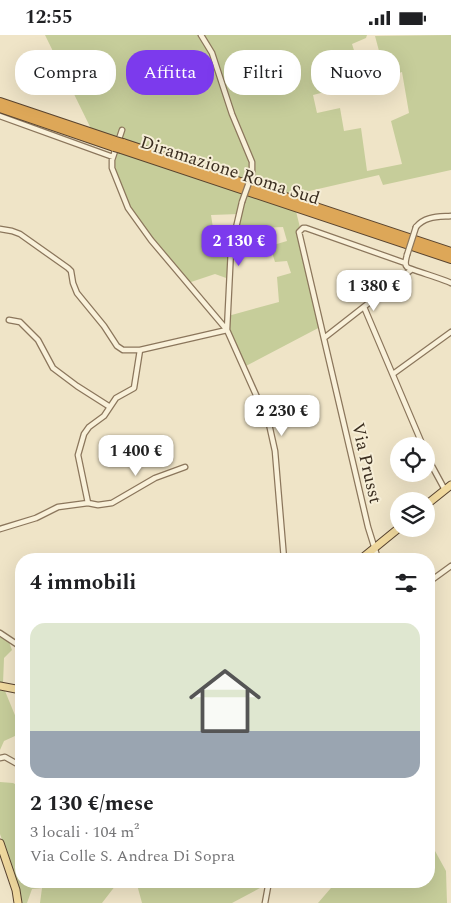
<!DOCTYPE html>
<html lang="it">
<meta charset="utf-8">
<style>
:root{--surface:#fff;--page:#f2f2f2;--text:#202124;--muted:#757577;--accent:#7c3aed}
body{margin:0;font-family:Spectral,serif;background:var(--page);color:var(--text);height:100vh;display:flex;flex-direction:column;font-size:19px;white-space:nowrap}
*{box-sizing:border-box;margin:0}
p{font-size:16px;color:var(--muted)}
.icon{flex:none;width:28px;height:28px;fill:none;stroke:currentColor;stroke-width:2;stroke-linecap:round;stroke-linejoin:round}
.map{position:relative;flex:1;overflow:hidden}
.panel{position:absolute;left:15px;top:518px;width:420px;height:335px;display:flex;flex-direction:column;background:var(--surface);border-radius:20px;box-shadow:0 5px 20px #0002}
.panel>*{flex:none}
.banner{position:absolute;left:15px;top:15px;width:421px;height:45px;display:flex;gap:10px}
.buttons{position:absolute;left:390px;top:402px;display:grid;gap:10px}
.buttons a{display:grid;place-items:center;width:45px;height:45px;border-radius:50%;background:var(--surface);box-shadow:0 5px 20px #0002;font-size:25px}
.price{position:absolute;translate:-50% -42px;padding:0 11px;border-radius:10px;background:#fff;color:#222;font-size:16px;line-height:32px;filter:drop-shadow(0 1px 2px #0008)}
.price::after{content:'';position:absolute;left:50%;top:30px;width:15px;height:11px;margin-left:-8px;background:inherit;clip-path:polygon(0 0,100% 0,50% 100%)}
.price.selected{background:var(--accent);color:#fff}
ul{padding:0;list-style:none}
li{display:grid;align-content:center;gap:10px;height:265px;padding:0 15px}
li span{display:grid;place-items:center;height:155px;border-radius:15px;color:#555}
li>.icon{margin-inline-start:auto}
span .icon{width:90px;height:90px;fill:#fffc;stroke-width:1}
li b{font-size:21px}
h2{display:flex;justify-content:space-between;align-items:center;height:60px;padding:0 15px;font-size:21px}
.tag{padding:0 18px;border-radius:20px;background:var(--surface);box-shadow:0 5px 20px #0002;font-size:18px;line-height:45px}
.tag.selected{background:var(--accent);color:#fff}
.status{display:flex;justify-content:space-between;align-items:center;height:35px;padding:0 25px;background:var(--surface);direction:ltr}
.status svg{height:14px;fill:currentColor}
.map>svg:first-child{display:block}
.green{fill:#c6cd9a}
.lines{fill:none;stroke-linecap:round;stroke-linejoin:round}
.street-casing{stroke:#8b765c;stroke-width:7}
.primary-casing{stroke:#594430;stroke-width:9}
.highway-casing{stroke:#594430;stroke-width:10}
.street{stroke:#f9f1da;stroke-width:4.5}
.primary{stroke:#f1da9f;stroke-width:7}
.highway{stroke:#dda758;stroke-width:8}
.street-bridge-casing{stroke:#8b765c;stroke-width:7;stroke-linecap:butt}
.highway-bridge-casing{stroke:#594430;stroke-width:10;stroke-linecap:butt}
.street-bridge{stroke:#f9f1da;stroke-width:4.5}
.highway-bridge{stroke:#dda758;stroke-width:8}
.labels{text-anchor:middle;stroke-width:4;stroke-linejoin:round;paint-order:stroke}
.street-label{font-size:18px;fill:#3b2e20;stroke:#f6eed7}
</style>
<div class="status"><b>12:55</b><svg viewBox="0 0 49 12"><path d="M0 12V9h3v3zM5 12V6h3v6zM10 12V3h3v9zM15 12V0h3v12zM26 1h20v11H26zM47 4h2v5h-2z"/></svg></div>
<div class="map">
<svg width="451" height="868" viewBox="0 0 451 868">
<rect width="100%" height="100%" fill="#efe4c7"/>
<!-- green -->
<path class="green" d="M 45,0 L 367,0 L 366,3 L 352,9 L 364,47 L 313,60 L 317,78 L 340,73 L 344,96 L 361,93 L 367,136 L 402,129 L 391,86 L 409,78 L 402,37 L 386,42 L 375,1 L 451,0 L 451,135 L 383,150 L 379,140 L 292,160 L 324,290 L 244,332 L 227,295 L 228,281 L 279,267 L 277,242 L 291,238 L 287,226 L 275,227 L 270,211 L 287,206 L 283,192 L 235,194 L 239,179 L 211,180 L 215,206 L 232,204 L 229,244 L 215,239 L 188,248 L 134,183 L 113,138 L 114,112 L 97,106 Z
M 0,602 L 9,607 L 12,615 L 4,623 L 3,649 L 0,649 Z
M 0,655 L 5,656 L 19,690 L 21,692 L 21,705 L 15,701 L 4,706 L 0,715 Z
M 0,747 L 13,748 L 21,752 L 21,846 L 119,846 L 102,868 L 40,868 L 42,853 L 32,854 L 27,868 L 20,868 L 20,857 L 0,799 Z
M 429,805 L 446,836 L 447,868 L 318,868 L 337,846 L 429,846 Z
M 136,846 L 262,846 L 260,853 L 232,868 L 142,868 Z"/>
<g class="lines">
<defs>
<path id="street" d="M 201,0 L 212,18 L 232,79 L 252,127 L 252,139
M 0,81 L 113,122
M 122,95 L 112,125 L 112,133 L 128,173 L 151,205 L 227,295 L 269,389 L 275,416 L 284,524
M 416,192 C 425,181 438,182 451,181
M 0,194 L 12,196 L 20,199 L 68,233 L 71,236 L 73,248 L 77,258 L 104,291 L 117,311 L 123,315 L 140,315
M 407,220 C 406,225 404,229 407,232 C 409,234 443,244 451,248
M 364,272 L 423,411
M 9,285 L 20,287 L 38,305 L 53,333 L 77,351 L 110,372
M 227,295 L 231,214 L 242,167
M 324,303 L 411,235
M 393,339 L 451,297
M 426,420 L 445,455
M 88,468 L 78,420 L 84,399 L 89,392 L 104,381 L 116,363 L 134,353 L 140,315 L 227,295
M 0,494 L 36,483 L 58,472 L 88,468 L 98,470 L 112,468 L 155,443 L 185,432
M 378,524 L 368,492 L 299,197 L 303,193 L 306,193 L 405,228
M 429,547 L 451,531
M 0,598 L 21,612
M 0,723 L 5,722 L 21,731
M 265,868 L 269,846"/>
<path id="primary" d="M 426,470 L 451,450
M 361,524 L 399,493
M 0,651 L 21,655
M 0,808 L 16,855 L 18,868"/>
<path id="highway" d="M 0,67 L 116,106
M 0,73 L 114,112
M 123,108 L 451,217
M 121,114 L 451,224"/>
</defs>
<!-- street casing -->
<use href="#street" class="street-casing"/>
<!-- primary casing -->
<use href="#primary" class="primary-casing"/>
<!-- highway casing -->
<use href="#highway" class="highway-casing"/>
<!-- street -->
<use href="#street" class="street"/>
<!-- primary -->
<use href="#primary" class="primary"/>
<!-- highway -->
<use href="#highway" class="highway"/>
<defs>
<path id="street-bridge" d="M 242,167 L 252,139
M 407,220 L 416,192"/>
<path id="highway-bridge" d="M 116,106 L 123,108
M 114,112 L 121,114"/>
</defs>
<!-- street-bridge casing -->
<use href="#street-bridge" class="street-bridge-casing"/>
<!-- highway-bridge casing -->
<use href="#highway-bridge" class="highway-bridge-casing"/>
<!-- street-bridge -->
<use href="#street-bridge" class="street-bridge"/>
<!-- highway-bridge -->
<use href="#highway-bridge" class="highway-bridge"/>
</g>
<g class="labels">
<!-- street labels -->
<g class="street-label">
<text transform="translate(230 135) rotate(18)" y="6">Diramazione Roma Sud</text>
<text transform="translate(367 428) rotate(77)" y="6">Via Prusst</text>
</g>
</g>
</svg>
<div class="buttons">
<a><svg class="icon" aria-label="locate" viewBox="0 0 24 24"><circle cx="12" cy="12" r="6"/><path d="M12 2v4M12 18v4M2 12h4M18 12h4"/></svg></a>
<a><svg class="icon" aria-label="layers" viewBox="0 0 24 24"><path d="M12 4l9 5-9 5-9-5zM3 14l9 5 9-5"/></svg></a>
</div>
<b class="price selected" style="left:239px;top:232px">2 130 €</b>
<b class="price" style="left:374px;top:277px">1 380 €</b>
<b class="price" style="left:282px;top:402px">2 230 €</b>
<b class="price" style="left:136px;top:442px">1 400 €</b>
<div class="banner">
<a class="tag">Compra</a>
<a class="tag selected">Affitta</a>
<a class="tag">Filtri</a>
<a class="tag">Nuovo</a>
</div>
<section class="panel">
<h2>4 immobili<svg class="icon" aria-label="filters" viewBox="0 0 24 24"><path d="M4 7h16M4 17h16"/><circle cx="9" cy="7" r="2"/><circle cx="15" cy="17" r="2"/></svg></h2>
<ul>
<li><span style="background:linear-gradient(#dfe7d0 70%,#9aa5b1 0)"><svg class="icon" aria-label="home" viewBox="0 0 24 24"><path d="M3 11l9-7 9 7M6 9v11h12V9"/></svg></span><div><b>2 130 €/mese</b><p>3 locali · 104 m²</p><p>Via Colle S. Andrea Di Sopra</p></div></li>
</ul>
</section>
</div>
